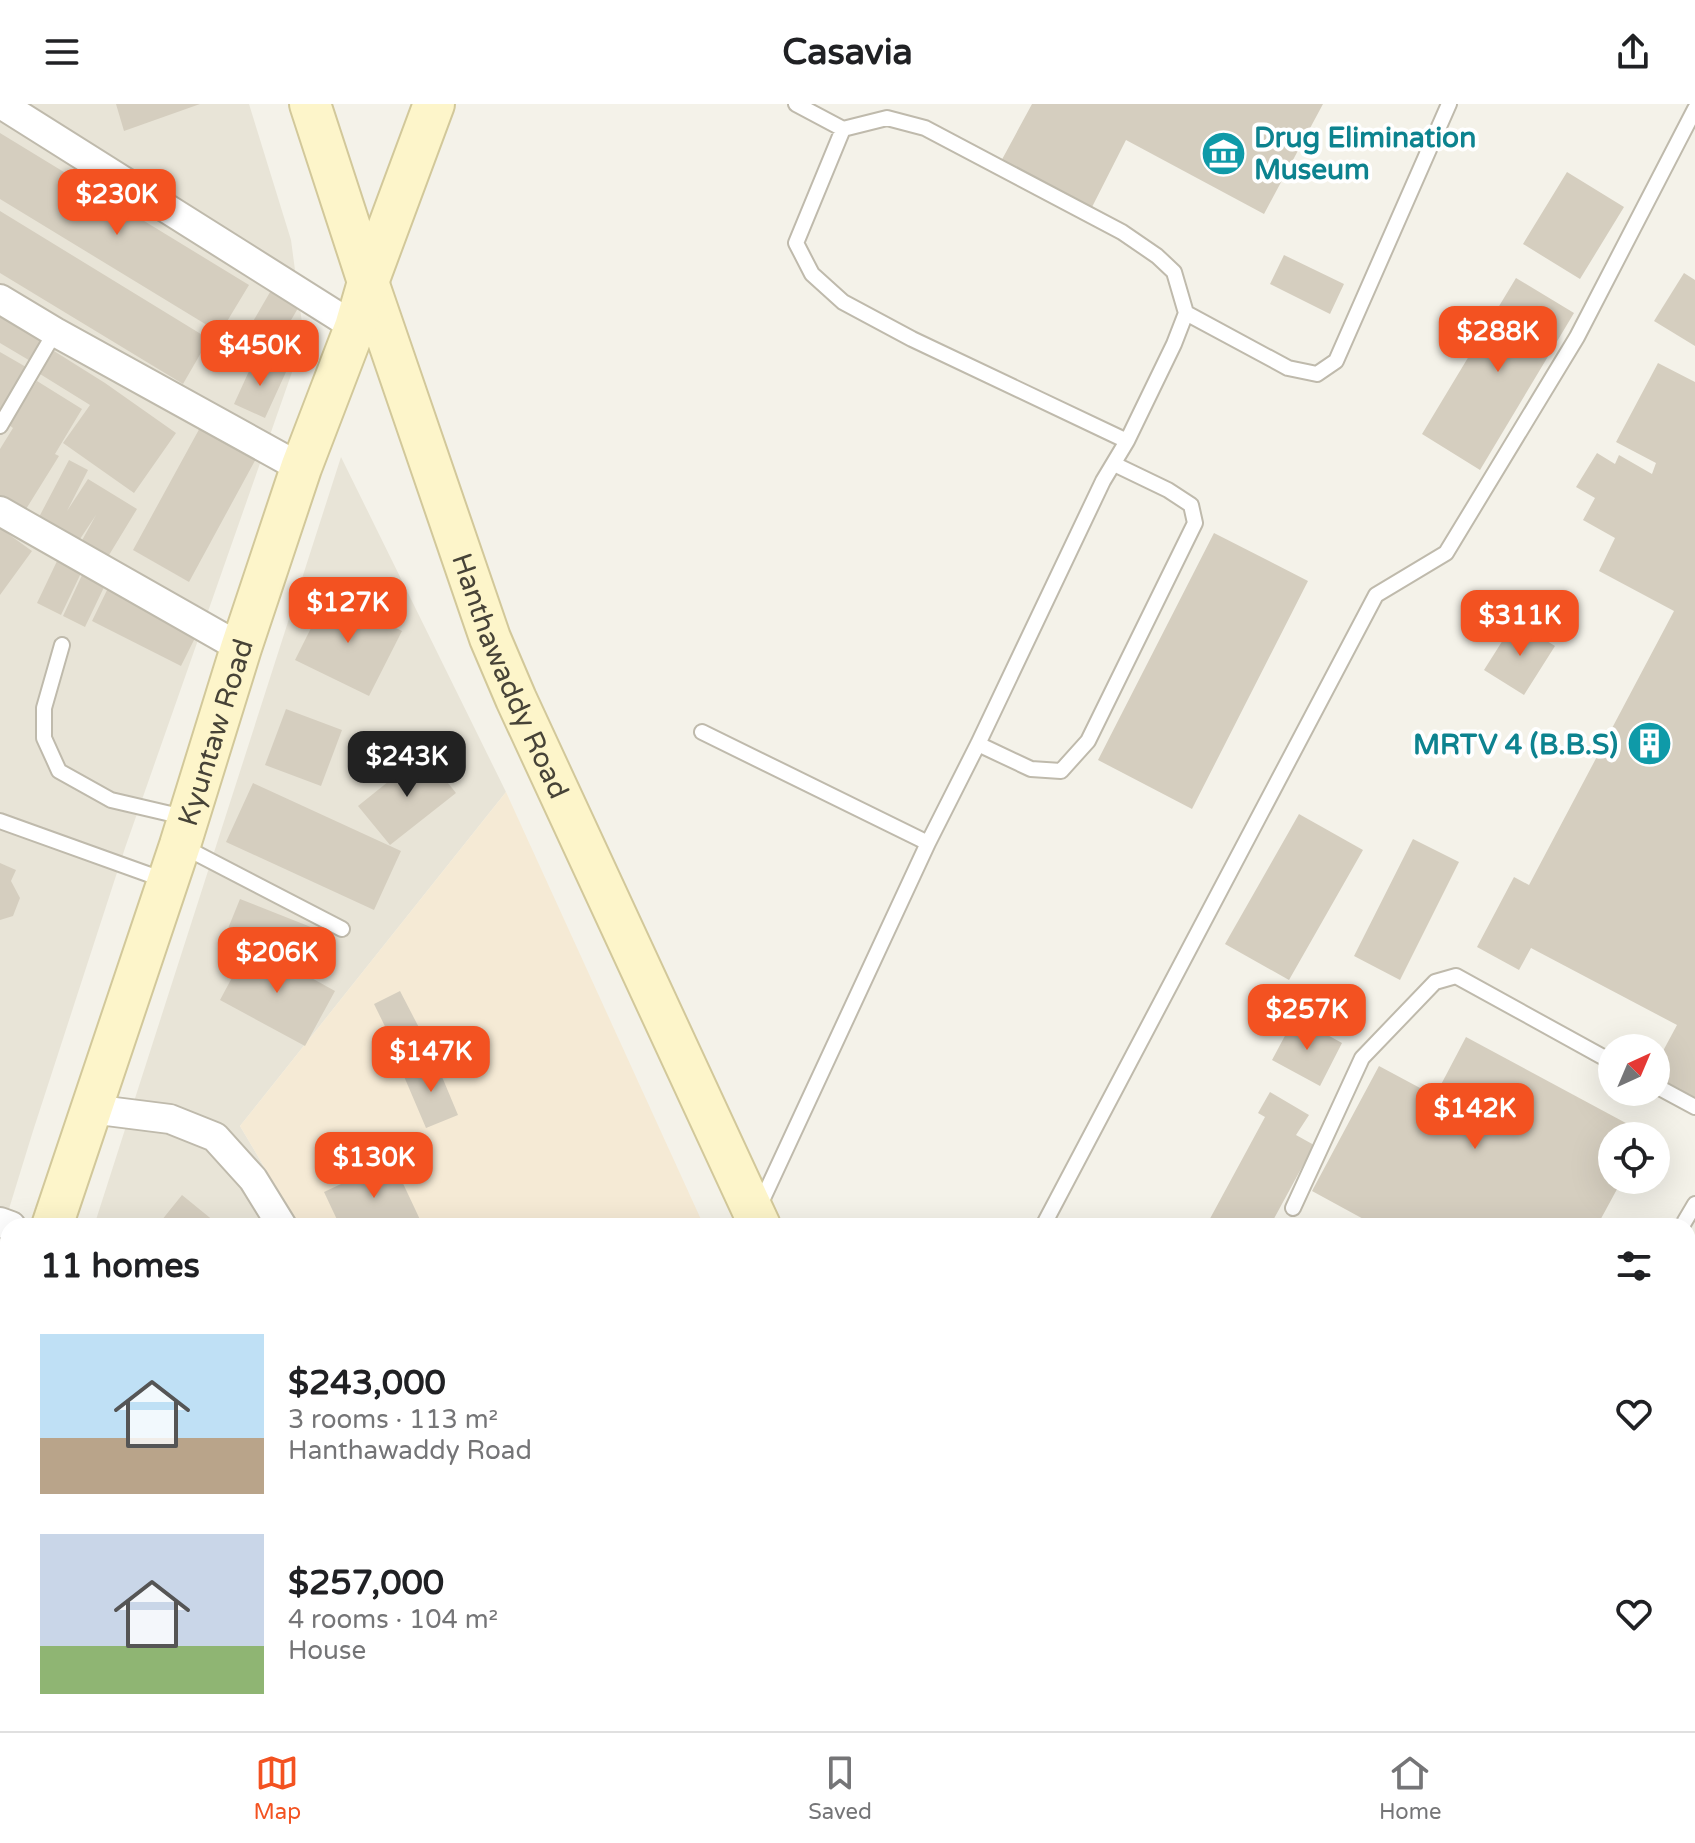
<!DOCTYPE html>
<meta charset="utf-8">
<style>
:root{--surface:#fff;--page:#f2f2f2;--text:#202124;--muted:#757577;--line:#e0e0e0;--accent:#f35221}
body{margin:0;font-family:"Varela Round",sans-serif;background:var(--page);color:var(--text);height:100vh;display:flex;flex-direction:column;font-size:30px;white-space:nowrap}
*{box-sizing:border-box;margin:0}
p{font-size:26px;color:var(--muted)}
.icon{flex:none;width:44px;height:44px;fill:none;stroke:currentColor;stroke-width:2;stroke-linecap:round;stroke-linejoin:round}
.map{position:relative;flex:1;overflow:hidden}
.sheet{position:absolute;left:0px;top:1114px;width:1696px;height:514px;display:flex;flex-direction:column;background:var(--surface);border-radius:24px 24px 0 0;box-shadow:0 8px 32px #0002}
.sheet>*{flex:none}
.needle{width:52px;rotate:44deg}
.fabs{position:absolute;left:1598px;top:930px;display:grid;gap:16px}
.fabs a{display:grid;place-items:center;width:72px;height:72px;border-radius:50%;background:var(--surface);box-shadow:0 8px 32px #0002;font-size:40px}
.price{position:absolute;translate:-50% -68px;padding:0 18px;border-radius:16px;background:var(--accent);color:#fff;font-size:26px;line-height:52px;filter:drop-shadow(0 2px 4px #0008)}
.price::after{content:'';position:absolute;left:50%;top:48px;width:24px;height:18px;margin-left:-12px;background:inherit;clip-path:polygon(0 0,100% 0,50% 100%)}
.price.active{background:#222;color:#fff}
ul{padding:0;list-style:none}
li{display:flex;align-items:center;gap:24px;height:200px;padding:0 40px}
li span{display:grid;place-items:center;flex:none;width:224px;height:160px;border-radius:0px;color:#555}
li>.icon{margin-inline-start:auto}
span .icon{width:96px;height:96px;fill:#fffc;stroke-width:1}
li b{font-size:34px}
h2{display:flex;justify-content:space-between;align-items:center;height:96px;padding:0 40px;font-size:34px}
header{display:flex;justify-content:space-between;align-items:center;height:104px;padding:0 40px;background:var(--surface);font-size:36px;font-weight:700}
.tabs{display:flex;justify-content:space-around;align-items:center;height:112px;border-top:2px solid var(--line);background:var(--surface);font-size:22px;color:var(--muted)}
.tabs a{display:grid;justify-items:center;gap:4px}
.tabs .active{color:var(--accent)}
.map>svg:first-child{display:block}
.residential{fill:#e8e4d7}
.commercial{fill:#f5ead5}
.building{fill:#d5cebf}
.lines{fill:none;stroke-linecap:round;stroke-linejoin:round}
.lane-casing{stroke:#bfbaac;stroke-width:18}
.street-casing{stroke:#bfbaac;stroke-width:32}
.secondary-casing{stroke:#d2c89a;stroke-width:44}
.highway-casing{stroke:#d9ad3e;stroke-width:48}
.lane{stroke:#fff;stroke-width:14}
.street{stroke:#fff;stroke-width:28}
.secondary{stroke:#fdf5ca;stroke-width:40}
.highway{stroke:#f9d76f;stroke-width:44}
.labels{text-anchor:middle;stroke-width:8;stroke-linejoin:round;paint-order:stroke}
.culture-label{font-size:28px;font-weight:bold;fill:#0d838f;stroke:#fff;text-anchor:start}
.street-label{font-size:28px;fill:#474337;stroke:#fff}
</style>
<header><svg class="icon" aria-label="menu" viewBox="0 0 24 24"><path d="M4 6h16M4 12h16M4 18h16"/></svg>Casavia<svg class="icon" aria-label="share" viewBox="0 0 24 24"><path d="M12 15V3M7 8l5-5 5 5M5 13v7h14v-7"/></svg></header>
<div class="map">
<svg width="1695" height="1627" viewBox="0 0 1695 1627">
<rect width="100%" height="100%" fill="#f4f2e9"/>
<!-- residential -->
<path class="residential" d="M 0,0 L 249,0 L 291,136 L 304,234 L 125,744 L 33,1027 L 0,1134 Z
M 341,353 L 506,688 L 240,1022 L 299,1122 L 94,1122 Z
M 8,1391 L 8,1620 L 591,1620 L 595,1627 L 0,1627 L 0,1416 Z"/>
<!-- commercial -->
<path class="commercial" d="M 506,688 L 704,1122 L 299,1122 L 240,1022 Z
M 591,1620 L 931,1620 L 934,1627 L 595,1627 Z"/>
<!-- building -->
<path class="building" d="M 116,0 L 200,0 L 124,27 Z
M 1032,0 L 1323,0 L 1264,110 L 1126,36 L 1089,109 L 999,61 Z
M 0,29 L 249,181 L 220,229 L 0,95 Z
M 1567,68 L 1624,103 L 1580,175 L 1523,140 Z
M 0,107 L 209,235 L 183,280 L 0,169 Z
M 1284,151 L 1344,180 L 1330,210 L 1270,180 Z
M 1684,169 L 1695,176 L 1695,242 L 1654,217 Z
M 1516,174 L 1574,209 L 1480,366 L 1422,330 Z
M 273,183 L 301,199 L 269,254 L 241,238 Z
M 0,210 L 45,237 L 32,258 L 0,239 Z
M 54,247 L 105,279 L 176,329 L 134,389 L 63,339 L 90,301 L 40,270 Z
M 0,248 L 26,263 L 0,308 Z
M 255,254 L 286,268 L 265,314 L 234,300 Z
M 1658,259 L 1695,278 L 1695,998 L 1656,977 L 1656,960 L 1677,921 L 1531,844 L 1519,866 L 1477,843 L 1514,773 L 1529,781 L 1674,507 L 1599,467 L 1615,434 L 1583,416 L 1595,394 L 1576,383 L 1597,349 L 1615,360 L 1619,351 L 1652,370 L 1656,359 L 1616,338 Z
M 37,277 L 82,305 L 55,350 L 59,352 L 23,410 L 0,395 L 0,345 L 13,324 L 9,321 Z
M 202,320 L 258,351 L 189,478 L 133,446 Z
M 69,356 L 88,366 L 67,407 L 88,375 L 137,405 L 106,456 L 80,440 L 96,411 L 78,438 L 38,415 Z
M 0,424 L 32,447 L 0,491 Z
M 1214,429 L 1308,477 L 1192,705 L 1098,656 Z
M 58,455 L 82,467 L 61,511 L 37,499 Z
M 83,469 L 106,479 L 85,523 L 63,512 Z
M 109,482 L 198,528 L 181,562 L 92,517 Z
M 328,490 L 402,527 L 369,592 L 295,556 Z
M 1515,517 L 1555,542 L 1524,591 L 1484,566 Z
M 286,605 L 342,626 L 321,682 L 265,661 Z
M 424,649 L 456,689 L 390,741 L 358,702 Z
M 253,679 L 401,747 L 374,806 L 226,738 Z
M 1299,710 L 1363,746 L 1289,876 L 1225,840 Z
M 1413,735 L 1459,758 L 1400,876 L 1354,852 Z
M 0,759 L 16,766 L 11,777 L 20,794 L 13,812 L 0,816 Z
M 240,795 L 331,831 L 318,863 L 227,827 Z
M 250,840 L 335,887 L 305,942 L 220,896 Z
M 400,887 L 428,941 L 401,955 L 374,900 Z
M 1295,913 L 1342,939 L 1320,982 L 1272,956 Z
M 1466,933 L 1650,1032 L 1612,1032 L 1612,1076 L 1622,1076 L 1597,1122 L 1365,1122 L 1367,1117 L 1312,1087 L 1379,962 L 1435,992 Z
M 435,956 L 458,1011 L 426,1024 L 403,970 Z
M 1270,988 L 1309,1011 L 1296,1031 L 1314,1041 L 1270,1122 L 1206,1122 L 1265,1013 L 1258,1009 Z
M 392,1056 L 423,1122 L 340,1122 L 324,1088 Z
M 182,1091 L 220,1122 L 157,1122 Z
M 8,1492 L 8,1517 L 0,1514 Z
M 8,1575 L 8,1620 L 102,1620 L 114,1627 L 0,1627 L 0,1588 Z
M 263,1620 L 429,1620 L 424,1627 L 264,1627 L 260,1624 Z
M 433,1620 L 516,1620 L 511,1627 L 428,1627 Z
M 739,1620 L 868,1620 L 852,1627 L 725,1627 Z"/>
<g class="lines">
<defs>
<path id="lane" d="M 843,25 L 796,139 L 812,170 L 843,198 L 912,235 L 1127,337
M 1186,209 L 1288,264 L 1317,270 L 1336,257 L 1449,0
M 0,322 L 55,228
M 62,541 L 44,604 L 44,634 L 59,667 L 111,696 L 188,714
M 702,628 L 928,739
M 978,640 L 1031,665 L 1061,667 L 1088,637 L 1195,419 L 1191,401 L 1168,386 L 1114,360
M 0,717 L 167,777
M 184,743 L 342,825
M 1656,982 L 1695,1003
M 759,1103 L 928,739 L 978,640 L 1103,377 L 1127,337 L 1174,240 L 1186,209 L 1174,168 L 1157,152 L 1122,128 L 925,24 L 887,14 L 843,25 L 796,0
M 1293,1104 L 1362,954 L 1435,878 L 1456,872 L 1612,958
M 1043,1122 L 1376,491 L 1446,449 L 1577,233 L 1695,5
M 1682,1122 L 1695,1100
M 0,1367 L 8,1369
M 1233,1627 L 1279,1620"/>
<path id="street" d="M 1,0 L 355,223
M 0,195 L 55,228 L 301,364
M 0,407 L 241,544
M 91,1005 L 170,1015 L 215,1033 L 253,1075 L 282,1122
M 0,1118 L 11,1122
M 584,1620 L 588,1627"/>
<g id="secondary">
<path id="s1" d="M 310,0 L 368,178 L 490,534 L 516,595 L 760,1122"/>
<path id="s2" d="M 52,1122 L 180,741 L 241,544 L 301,364 L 355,223 L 368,178 L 434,0"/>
<path d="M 0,1293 L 8,1267"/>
<path d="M 962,1620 L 966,1627"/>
<path d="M 1015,1620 L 1019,1627"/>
</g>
<path id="highway" d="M 1688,1416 L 1695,1402
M 1688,1544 L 1695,1531
M 1577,1627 L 1581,1620
M 1643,1627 L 1647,1620"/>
</defs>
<!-- lane casing -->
<use href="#lane" class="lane-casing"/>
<!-- street casing -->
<use href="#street" class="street-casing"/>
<!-- secondary casing -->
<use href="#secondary" class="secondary-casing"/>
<!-- highway casing -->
<use href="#highway" class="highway-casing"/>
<!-- lane -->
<use href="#lane" class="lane"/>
<!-- street -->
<use href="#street" class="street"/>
<!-- secondary -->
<use href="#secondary" class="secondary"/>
<!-- highway -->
<use href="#highway" class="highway"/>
</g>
<!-- icons -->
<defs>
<symbol id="museum-disc" viewBox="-11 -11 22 22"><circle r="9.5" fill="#0f9aa8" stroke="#fff"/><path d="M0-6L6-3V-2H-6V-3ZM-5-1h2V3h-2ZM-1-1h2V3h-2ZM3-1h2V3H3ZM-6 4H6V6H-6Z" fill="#fff"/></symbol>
<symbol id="building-disc" viewBox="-11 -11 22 22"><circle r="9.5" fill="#0f9aa8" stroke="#fff"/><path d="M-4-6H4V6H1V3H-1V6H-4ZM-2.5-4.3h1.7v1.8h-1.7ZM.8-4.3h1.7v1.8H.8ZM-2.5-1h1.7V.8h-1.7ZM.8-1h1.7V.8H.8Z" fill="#fff"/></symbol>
</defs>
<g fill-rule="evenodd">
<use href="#museum-disc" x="1198" y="24" width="51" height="51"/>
<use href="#building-disc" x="1624" y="614" width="51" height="51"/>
</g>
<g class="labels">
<!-- culture labels -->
<g class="culture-label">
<text x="1254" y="43">Drug Elimination<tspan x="1254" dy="32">Museum</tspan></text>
<text x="1618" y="650" text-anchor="end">MRTV 4 (B.B.S)</text>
</g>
<!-- street labels -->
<g class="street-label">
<text dy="10" stroke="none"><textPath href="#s1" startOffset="606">Hanthawaddy Road</textPath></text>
<text dy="10" stroke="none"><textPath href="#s2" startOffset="520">Kyuntaw Road</textPath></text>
</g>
</g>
</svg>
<div class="fabs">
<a><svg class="needle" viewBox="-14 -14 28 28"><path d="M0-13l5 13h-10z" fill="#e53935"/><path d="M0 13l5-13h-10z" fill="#757577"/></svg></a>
<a><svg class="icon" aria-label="locate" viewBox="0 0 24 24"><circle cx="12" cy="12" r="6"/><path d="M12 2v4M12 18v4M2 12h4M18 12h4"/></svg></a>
</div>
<b class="price" style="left:117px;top:133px">$230K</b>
<b class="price" style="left:1498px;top:270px">$288K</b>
<b class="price" style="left:260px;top:284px">$450K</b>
<b class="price" style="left:348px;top:541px">$127K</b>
<b class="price" style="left:1520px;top:554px">$311K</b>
<b class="price active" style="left:407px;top:695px">$243K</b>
<b class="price" style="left:277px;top:891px">$206K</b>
<b class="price" style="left:1307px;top:948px">$257K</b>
<b class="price" style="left:431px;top:990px">$147K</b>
<b class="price" style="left:1475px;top:1047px">$142K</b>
<b class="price" style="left:374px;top:1096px">$130K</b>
<section class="sheet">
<h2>11 homes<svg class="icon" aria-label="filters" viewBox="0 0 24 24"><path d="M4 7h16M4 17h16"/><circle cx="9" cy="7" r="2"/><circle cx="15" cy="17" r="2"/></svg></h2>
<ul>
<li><span style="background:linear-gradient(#bfe0f5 65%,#b9a48a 0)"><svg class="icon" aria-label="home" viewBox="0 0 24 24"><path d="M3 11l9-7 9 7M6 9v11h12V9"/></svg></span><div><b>$243,000</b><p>3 rooms · 113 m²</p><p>Hanthawaddy Road</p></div><svg class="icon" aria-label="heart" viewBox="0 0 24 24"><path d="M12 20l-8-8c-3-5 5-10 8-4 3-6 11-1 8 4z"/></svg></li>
<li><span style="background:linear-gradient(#c9d6e8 70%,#8fb573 0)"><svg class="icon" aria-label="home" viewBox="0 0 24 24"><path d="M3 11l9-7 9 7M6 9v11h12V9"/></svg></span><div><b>$257,000</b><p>4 rooms · 104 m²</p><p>House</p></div><svg class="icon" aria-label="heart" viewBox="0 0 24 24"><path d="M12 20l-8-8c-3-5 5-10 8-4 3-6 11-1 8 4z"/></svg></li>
</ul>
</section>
</div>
<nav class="tabs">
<a class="active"><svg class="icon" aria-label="map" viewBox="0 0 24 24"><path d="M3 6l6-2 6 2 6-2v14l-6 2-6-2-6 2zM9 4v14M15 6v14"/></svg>Map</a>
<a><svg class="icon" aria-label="saved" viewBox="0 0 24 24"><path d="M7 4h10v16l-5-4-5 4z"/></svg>Saved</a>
<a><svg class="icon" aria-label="home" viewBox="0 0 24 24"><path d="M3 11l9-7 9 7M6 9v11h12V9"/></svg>Home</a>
</nav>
